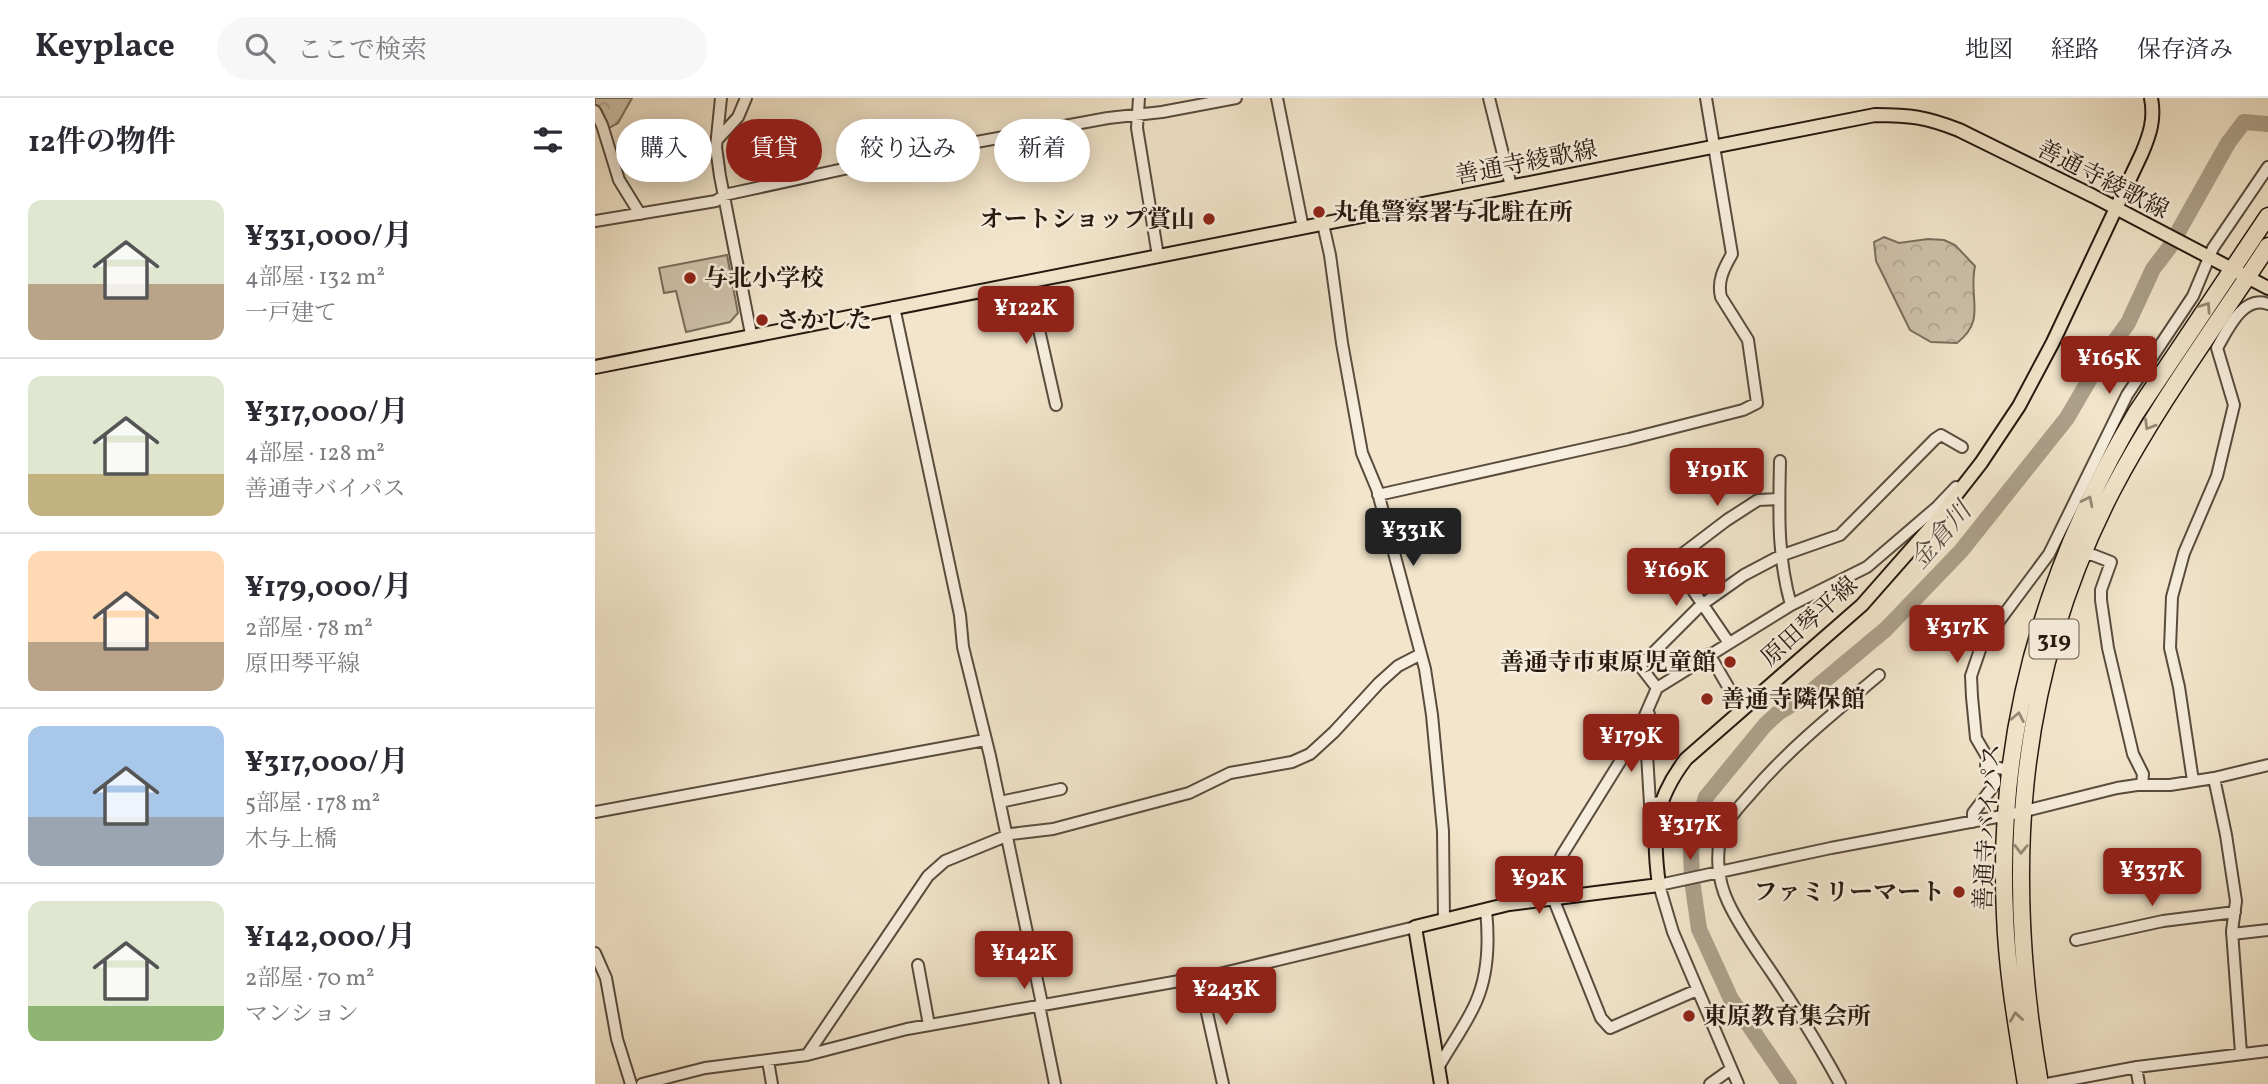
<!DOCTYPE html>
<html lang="ja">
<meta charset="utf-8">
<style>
:root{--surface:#fff;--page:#f7f7f7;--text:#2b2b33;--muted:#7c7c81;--line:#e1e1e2;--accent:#8f2418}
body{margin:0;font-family:Vollkorn,"Noto Serif JP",serif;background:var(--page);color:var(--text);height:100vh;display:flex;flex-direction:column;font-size:26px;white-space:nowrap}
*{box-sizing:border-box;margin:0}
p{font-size:23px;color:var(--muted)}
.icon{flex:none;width:38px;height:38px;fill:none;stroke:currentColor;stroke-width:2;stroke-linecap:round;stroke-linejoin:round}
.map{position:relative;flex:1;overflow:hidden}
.panel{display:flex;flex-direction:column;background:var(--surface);width:595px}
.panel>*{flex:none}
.guide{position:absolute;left:21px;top:21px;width:665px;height:63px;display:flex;gap:14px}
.price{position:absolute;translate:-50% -60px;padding:0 16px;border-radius:7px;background:var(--accent);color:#fff;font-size:23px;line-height:46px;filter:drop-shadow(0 2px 4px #0008)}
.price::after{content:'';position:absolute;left:50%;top:42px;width:21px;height:16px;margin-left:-10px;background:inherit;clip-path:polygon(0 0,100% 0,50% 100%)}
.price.current{background:#222;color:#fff}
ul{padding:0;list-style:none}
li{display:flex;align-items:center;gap:21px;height:175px;padding:0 28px}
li+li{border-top:2px solid var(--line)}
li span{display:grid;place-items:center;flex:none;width:196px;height:140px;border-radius:14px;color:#555}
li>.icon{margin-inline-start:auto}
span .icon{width:84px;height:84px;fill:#fffc;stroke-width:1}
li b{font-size:30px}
h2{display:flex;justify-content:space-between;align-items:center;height:84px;padding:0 28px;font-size:30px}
.chip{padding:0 24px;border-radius:32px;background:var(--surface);box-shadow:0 4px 18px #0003;font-size:24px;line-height:63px}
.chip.current{background:var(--accent);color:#fff}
header{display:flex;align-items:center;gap:42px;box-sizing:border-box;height:98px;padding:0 35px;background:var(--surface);border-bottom:2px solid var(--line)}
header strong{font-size:33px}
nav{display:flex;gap:38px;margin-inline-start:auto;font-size:24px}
.search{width:490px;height:63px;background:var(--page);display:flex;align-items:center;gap:18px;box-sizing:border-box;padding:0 24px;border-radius:38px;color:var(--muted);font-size:26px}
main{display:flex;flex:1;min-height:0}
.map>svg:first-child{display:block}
.grass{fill:#cfc2ab;stroke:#7a6e5d;stroke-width:2}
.forest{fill:url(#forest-crowns);stroke:#7a6e5d;stroke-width:2}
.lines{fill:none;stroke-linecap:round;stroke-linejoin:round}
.river{stroke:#ada08b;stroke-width:16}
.minor-casing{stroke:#594c3e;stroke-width:14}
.major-casing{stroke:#26190f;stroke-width:16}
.highway-casing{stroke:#26190f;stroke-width:19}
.minor{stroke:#f7eedd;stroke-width:10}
.major{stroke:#f2e5cb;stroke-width:12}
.highway{stroke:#f2e5cb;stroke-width:16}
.oneway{stroke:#968976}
.poi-dot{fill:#8f2418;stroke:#f7eedd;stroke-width:2.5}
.labels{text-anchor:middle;stroke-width:5;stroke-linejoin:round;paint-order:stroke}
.shield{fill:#f7eedd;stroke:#65594d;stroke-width:2}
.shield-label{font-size:23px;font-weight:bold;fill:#26190f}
.street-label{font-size:24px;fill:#26190f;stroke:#f7eedd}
.poi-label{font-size:24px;font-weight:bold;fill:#26190f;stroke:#f7eedd;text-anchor:start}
.water-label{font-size:26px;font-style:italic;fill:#5c4f41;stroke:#f7eedd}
</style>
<header>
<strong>Keyplace</strong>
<div class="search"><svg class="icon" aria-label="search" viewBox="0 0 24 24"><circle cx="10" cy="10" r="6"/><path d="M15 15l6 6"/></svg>ここで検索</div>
<nav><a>地図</a><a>経路</a><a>保存済み</a></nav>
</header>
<main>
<section class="panel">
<h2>12件の物件<svg class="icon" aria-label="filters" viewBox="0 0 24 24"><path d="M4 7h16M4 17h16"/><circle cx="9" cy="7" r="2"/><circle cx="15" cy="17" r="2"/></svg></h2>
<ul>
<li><span style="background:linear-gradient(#dfe7d0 60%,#b9a48a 0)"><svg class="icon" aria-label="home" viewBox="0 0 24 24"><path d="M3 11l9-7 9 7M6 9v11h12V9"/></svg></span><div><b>¥331,000/月</b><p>4部屋 · 132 m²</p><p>一戸建て</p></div></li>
<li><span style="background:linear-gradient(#dfe7d0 70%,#c2b280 0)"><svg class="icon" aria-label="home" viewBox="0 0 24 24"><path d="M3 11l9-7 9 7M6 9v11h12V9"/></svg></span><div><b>¥317,000/月</b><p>4部屋 · 128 m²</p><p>善通寺バイパス</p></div></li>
<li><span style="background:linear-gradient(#ffd9b3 65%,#b9a48a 0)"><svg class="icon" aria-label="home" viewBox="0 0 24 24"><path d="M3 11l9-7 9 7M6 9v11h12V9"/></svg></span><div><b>¥179,000/月</b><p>2部屋 · 78 m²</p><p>原田琴平線</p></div></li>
<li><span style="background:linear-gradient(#a9c7e8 65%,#9aa5b1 0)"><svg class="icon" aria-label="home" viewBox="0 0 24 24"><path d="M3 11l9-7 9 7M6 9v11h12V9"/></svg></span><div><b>¥317,000/月</b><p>5部屋 · 178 m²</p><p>木与上橋</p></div></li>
<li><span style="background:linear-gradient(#dfe7d0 75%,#8fb573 0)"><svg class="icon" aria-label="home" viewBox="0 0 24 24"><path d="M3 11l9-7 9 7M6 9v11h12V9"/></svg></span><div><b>¥142,000/月</b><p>2部屋 · 70 m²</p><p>マンション</p></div></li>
</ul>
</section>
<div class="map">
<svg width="1673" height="986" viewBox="0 0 1673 986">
<defs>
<pattern id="forest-crowns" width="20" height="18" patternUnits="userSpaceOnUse" patternTransform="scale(1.75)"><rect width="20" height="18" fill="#cfc2ab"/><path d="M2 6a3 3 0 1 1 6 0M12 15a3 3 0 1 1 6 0" fill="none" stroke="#b2a692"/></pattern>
</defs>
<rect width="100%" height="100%" fill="#f2e5cb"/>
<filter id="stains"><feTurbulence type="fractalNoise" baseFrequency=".00286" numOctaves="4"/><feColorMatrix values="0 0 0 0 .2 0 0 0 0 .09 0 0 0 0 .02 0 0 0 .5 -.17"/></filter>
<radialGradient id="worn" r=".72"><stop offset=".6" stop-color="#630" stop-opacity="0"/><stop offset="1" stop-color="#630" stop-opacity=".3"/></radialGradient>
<!-- grass -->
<path class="grass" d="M 132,157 L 143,215 L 135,224 L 91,234 L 81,193 L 69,195 L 64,170 Z"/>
<!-- forest -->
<path class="forest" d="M 0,0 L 37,0 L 23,25 L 14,30 L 0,26 Z
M 1289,139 L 1304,145 L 1333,141 L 1349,142 L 1360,147 L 1380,168 C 1373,201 1392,222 1362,245 L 1336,244 L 1315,232 L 1281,163 L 1279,144 Z"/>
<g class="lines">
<!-- river -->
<path class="river" d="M 1194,986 L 1136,901 L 1104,831 L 1097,782 L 1096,752 L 1111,699 L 1170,627 L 1183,615 L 1211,598 L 1291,531 L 1366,453 L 1472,320 L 1504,265 L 1533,225 L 1558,171 L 1574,150 L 1633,45 L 1649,24 L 1673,26"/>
<defs>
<path id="minor" d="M 126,0 L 121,49 L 125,78 L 156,236
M 544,0 L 542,30 L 563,158
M 682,0 L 708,130
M 894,0 L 916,88
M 0,13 L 7,27 L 24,82 L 45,116
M 122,42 L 143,19 L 151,0
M 0,123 L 121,103 L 129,97 L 327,54 L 513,20 L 567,14 L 641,0
M 728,126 L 735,157 L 747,245 L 767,355 L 782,391 L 830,571 L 837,617 L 848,733 L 849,822
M 433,183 L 461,307
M 299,209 L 365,517 L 368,549 L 395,658 L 447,906
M 1185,363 C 1184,414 1182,458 1196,507
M 783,397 L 1034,341 L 1148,312 L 1162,305 L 1153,242 L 1126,199 C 1122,183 1129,170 1137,156 L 1111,0
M 1484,457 L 1498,457 L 1516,464 L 1506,492 L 1506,502 L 1513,550 L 1538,656 L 1548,676 L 1547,687
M 1134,545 L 1078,463 L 1132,422 L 1163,402 L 1184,401
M 1114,556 L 1146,611
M 1062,590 L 1045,568 L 1105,508 L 1149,477 L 1185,458 L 1245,437 L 1340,341 L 1346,337 L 1367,349
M 1054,616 L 1052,656 L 1055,706 L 1065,704
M 1415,672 L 1398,669 L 1381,640 L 1377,599 L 1376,578 L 1387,546 L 1454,456 L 1532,297 L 1598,198 L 1618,150 L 1673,69
M 1619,680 L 1631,737 L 1641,803 L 1637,833 L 1646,955
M 1598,683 L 1584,589 L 1575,550 L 1577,499 L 1589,455 L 1622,378 L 1639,307 L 1622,250 C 1632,233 1648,196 1673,206
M 405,704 L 466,691
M 0,714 L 390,642
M 1378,724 L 1378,715 L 1400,686 L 1400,681 L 1391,667
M 958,800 L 1006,920 L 1015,930 L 1102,892
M 947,801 L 967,757 L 1041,638 L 1062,590 L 1196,507 L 1272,469 L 1342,409 L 1361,389
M 1637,836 L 1673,832
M 1481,842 L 1568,823 L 1640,814
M 0,855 L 11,880 L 22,941 L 36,986
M 323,867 L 334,927
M 604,879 L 628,986
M 444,907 L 460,986
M 212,957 L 333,778 L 350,763 L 416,736 L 458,731 L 594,695 L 635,675 L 697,664 L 715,656 L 739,634 L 784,585 L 803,568 L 826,556
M 173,963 L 177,986
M 1541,969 L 1544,986
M 843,970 C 855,948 871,927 881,904 C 893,877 894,841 891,812
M 47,986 L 110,970 L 212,957 L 312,931 L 624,876 L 820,829
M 1115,986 L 1136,971
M 1143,986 L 1078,834 L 1064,787 L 1236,750 L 1418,716 L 1522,690 L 1542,687 L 1575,687 L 1619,680 L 1673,667
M 1245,986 C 1224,947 1200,909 1175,872 C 1160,850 1144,828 1133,804 C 1123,783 1119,753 1129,731 C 1135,717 1148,705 1158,693 C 1195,650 1240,614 1284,577
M 1452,986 L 1542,969 L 1673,953"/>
<path id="major" d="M 0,269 L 1280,17 C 1315,17 1331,19 1364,32 L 1498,98 L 1673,190
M 846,986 L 820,829 L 914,806 L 1064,787 C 1057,735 1058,704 1091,661 L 1267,507 L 1340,424 L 1386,365 L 1424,308 L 1458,244 L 1547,55 C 1555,36 1560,21 1556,0"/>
<path id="highway" d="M 1431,986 C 1422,930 1412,874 1410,817 C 1401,636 1449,470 1541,315 L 1673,118
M 1445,986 C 1409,779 1419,583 1517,393 C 1562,307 1620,229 1673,148"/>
</defs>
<!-- minor casing -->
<use href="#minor" class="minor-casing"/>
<!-- major casing -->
<use href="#major" class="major-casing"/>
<!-- highway casing -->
<use href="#highway" class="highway-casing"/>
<!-- minor -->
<use href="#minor" class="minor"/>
<!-- major -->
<use href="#major" class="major"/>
<!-- highway -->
<use href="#highway" class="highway"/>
</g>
<!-- one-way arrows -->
<defs><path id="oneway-chevron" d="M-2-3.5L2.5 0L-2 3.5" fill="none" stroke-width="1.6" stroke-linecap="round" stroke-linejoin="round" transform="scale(1.75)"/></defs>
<g class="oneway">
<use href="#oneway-chevron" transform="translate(1611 209) rotate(-56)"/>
<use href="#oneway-chevron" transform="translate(1554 327) rotate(121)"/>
<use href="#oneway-chevron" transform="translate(1493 403) rotate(-64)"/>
<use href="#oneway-chevron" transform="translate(1423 619) rotate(-79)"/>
<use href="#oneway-chevron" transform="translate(1426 751) rotate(91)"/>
<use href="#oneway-chevron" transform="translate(1421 919) rotate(-98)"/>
</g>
<!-- markers -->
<g class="poi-dot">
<circle cx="724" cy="114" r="7"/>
<circle cx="614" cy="121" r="7"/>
<circle cx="95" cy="180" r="7"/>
<circle cx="167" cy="222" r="7"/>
<circle cx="1135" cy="564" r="7"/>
<circle cx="1112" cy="601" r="7"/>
<circle cx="1364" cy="794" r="7"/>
<circle cx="1094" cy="918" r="7"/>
</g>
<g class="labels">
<!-- shield labels -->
<rect class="shield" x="1434.5" y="521.5" width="49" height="39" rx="5"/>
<g class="shield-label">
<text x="1459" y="549">319</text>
</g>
<!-- street labels -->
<g class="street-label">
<text transform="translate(931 64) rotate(-11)" y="8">善通寺綾歌線</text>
<text transform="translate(1508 81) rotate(27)" y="8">善通寺綾歌線</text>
<text transform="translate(1214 523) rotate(-42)" y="8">原田琴平線</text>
<text transform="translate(1392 729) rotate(-87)" y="8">善通寺バイパス</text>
</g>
<!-- poi labels -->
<g class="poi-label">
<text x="738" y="122">丸亀警察署与北駐在所</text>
<text x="600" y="129" text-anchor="end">オートショップ賞山</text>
<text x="109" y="188">与北小学校</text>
<text x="181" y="230">さかした</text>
<text x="1121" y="572" text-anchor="end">善通寺市東原児童館</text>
<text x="1126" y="609">善通寺隣保館</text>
<text x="1350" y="802" text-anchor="end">ファミリーマート</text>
<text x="1108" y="926">東原教育集会所</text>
</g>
<!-- water labels -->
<g class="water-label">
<text transform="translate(1345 437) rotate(-49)" y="9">金倉川</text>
</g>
</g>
<rect width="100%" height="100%" filter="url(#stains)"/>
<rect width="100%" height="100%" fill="url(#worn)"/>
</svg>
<b class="price" style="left:431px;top:248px">¥122K</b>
<b class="price" style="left:1514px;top:298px">¥165K</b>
<b class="price" style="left:1122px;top:410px">¥191K</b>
<b class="price current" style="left:818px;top:470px">¥331K</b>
<b class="price" style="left:1081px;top:510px">¥169K</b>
<b class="price" style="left:1362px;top:567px">¥317K</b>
<b class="price" style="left:1036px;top:676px">¥179K</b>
<b class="price" style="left:1095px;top:764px">¥317K</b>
<b class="price" style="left:1557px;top:810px">¥337K</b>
<b class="price" style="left:944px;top:818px">¥92K</b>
<b class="price" style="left:429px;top:893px">¥142K</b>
<b class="price" style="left:631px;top:929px">¥243K</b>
<div class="guide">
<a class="chip">購入</a>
<a class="chip current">賃貸</a>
<a class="chip">絞り込み</a>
<a class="chip">新着</a>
</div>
</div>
</main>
